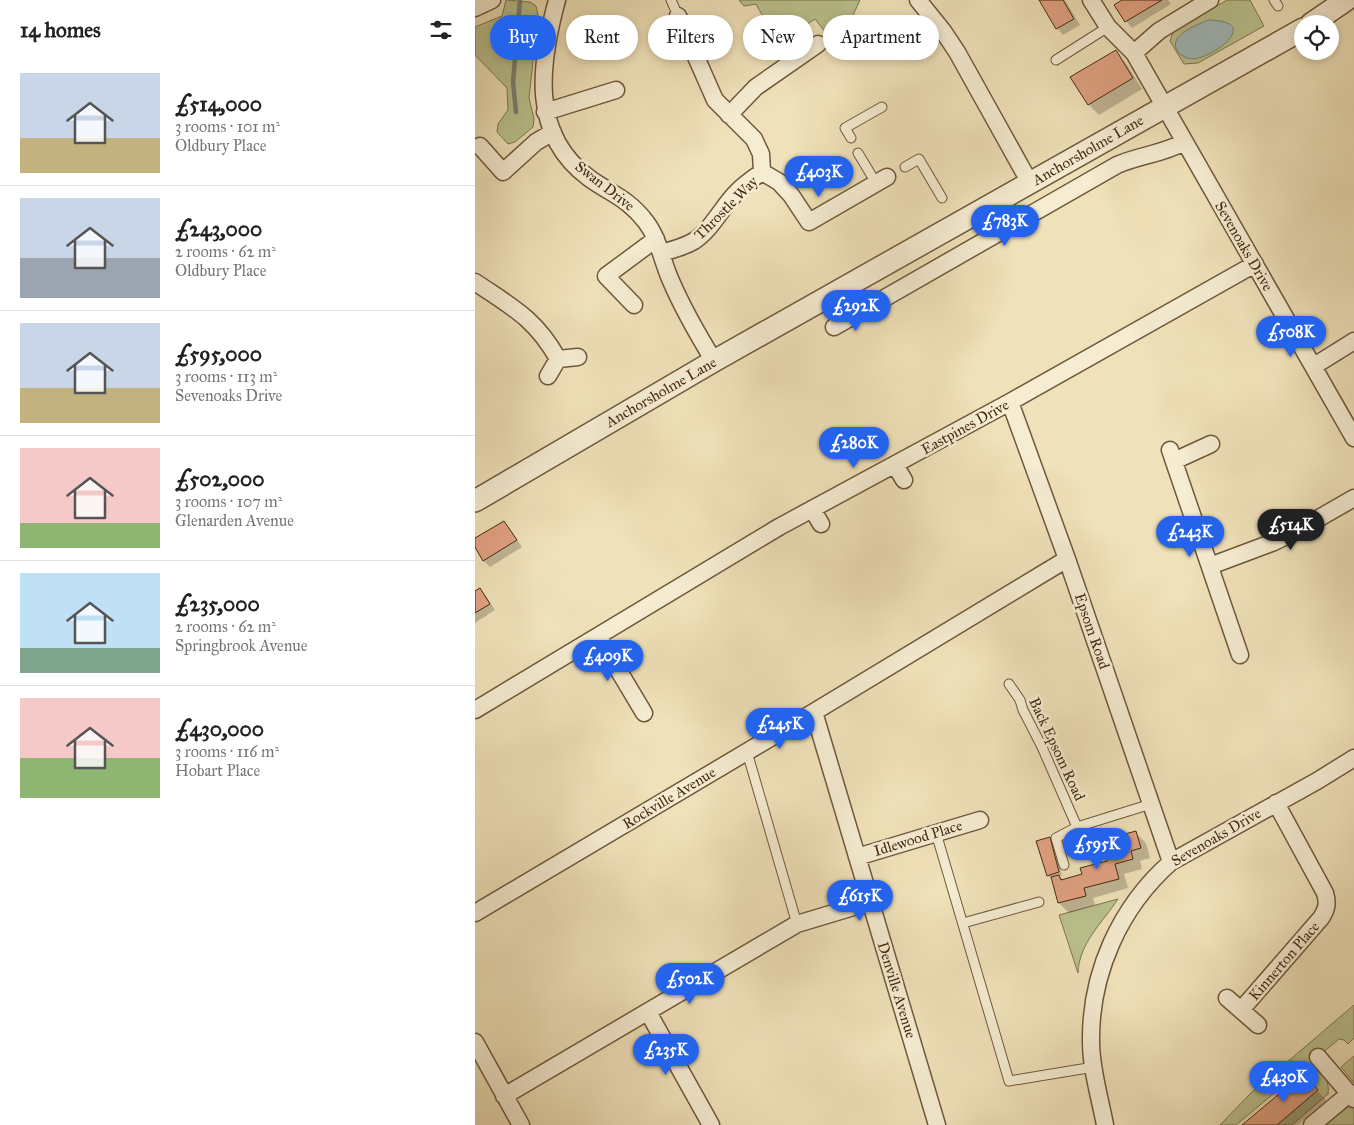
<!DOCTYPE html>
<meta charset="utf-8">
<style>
:root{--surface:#fff;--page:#f6f6f6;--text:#222;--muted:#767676;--line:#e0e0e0;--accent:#2563eb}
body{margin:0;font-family:"IM FELL Great Primer",serif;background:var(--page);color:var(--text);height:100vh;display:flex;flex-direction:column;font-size:19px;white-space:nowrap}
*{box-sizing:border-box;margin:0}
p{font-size:16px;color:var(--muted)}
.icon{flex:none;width:28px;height:28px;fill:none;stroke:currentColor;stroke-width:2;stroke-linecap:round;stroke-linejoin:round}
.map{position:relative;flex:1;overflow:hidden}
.side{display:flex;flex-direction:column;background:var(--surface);width:475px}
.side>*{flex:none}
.guide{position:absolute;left:15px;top:15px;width:475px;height:45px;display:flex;gap:10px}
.tools{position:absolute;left:819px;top:15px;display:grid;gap:10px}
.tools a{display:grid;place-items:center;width:45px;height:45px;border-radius:50%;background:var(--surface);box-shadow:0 2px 8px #0003;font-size:25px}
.price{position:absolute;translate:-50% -42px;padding:0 11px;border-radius:18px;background:var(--accent);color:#fff;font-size:16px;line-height:32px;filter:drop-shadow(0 1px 2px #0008)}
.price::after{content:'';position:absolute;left:50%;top:30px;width:15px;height:11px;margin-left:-8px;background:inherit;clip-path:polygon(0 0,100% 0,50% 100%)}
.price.selected{background:#222;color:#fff}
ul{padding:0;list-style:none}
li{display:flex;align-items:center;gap:15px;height:125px;padding:0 20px}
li+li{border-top:1px solid var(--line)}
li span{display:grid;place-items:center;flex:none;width:140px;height:100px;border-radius:0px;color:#555}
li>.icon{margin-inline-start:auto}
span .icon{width:60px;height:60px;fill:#fffc;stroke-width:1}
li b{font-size:21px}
h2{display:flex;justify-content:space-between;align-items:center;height:60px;padding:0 20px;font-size:21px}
.tag{padding:0 18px;border-radius:22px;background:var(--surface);box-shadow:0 2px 8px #0003;font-size:18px;line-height:45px}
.tag.selected{background:var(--accent);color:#fff}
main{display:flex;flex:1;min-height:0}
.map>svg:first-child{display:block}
.green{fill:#bac28e;stroke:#7f7650}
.water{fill:#a0babb;stroke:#7b8077}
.shadow{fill:#0003}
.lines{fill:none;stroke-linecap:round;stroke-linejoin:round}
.stream{stroke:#7b8077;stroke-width:4.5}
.building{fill:#e1a182;stroke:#442a12}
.service-casing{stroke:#6f583c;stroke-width:11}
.minor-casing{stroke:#6f583c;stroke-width:19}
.tertiary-casing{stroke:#6f583c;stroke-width:24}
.service{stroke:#f5ecd2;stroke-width:9}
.minor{stroke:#f5ecd2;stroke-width:16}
.tertiary{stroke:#f5ecd2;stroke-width:21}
.labels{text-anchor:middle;stroke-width:5;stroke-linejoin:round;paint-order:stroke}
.street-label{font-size:15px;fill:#442a12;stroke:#f5ecd2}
</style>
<main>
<section class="side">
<h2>14 homes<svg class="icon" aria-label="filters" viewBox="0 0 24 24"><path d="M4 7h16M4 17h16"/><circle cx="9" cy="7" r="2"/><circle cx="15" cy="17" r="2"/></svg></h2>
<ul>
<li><span style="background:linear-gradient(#c9d6e8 65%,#c2b280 0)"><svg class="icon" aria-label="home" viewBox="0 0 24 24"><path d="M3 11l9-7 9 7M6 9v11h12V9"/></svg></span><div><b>£514,000</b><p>3 rooms · 101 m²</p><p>Oldbury Place</p></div></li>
<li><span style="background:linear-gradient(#c9d6e8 60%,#9aa5b1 0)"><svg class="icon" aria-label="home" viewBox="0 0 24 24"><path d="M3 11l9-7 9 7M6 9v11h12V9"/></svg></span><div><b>£243,000</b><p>2 rooms · 62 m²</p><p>Oldbury Place</p></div></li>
<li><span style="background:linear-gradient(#c9d6e8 65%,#c2b280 0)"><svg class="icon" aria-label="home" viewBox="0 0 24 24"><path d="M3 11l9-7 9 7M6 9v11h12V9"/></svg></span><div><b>£595,000</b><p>3 rooms · 113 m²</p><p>Sevenoaks Drive</p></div></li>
<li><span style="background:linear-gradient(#f6c9c9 75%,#8fb573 0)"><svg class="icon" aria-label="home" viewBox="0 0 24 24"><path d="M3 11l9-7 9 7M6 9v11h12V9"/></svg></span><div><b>£502,000</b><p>3 rooms · 107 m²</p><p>Glenarden Avenue</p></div></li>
<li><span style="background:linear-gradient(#bfe0f5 75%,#7fa58c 0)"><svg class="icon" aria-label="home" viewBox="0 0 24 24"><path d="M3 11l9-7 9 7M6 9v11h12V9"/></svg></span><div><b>£235,000</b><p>2 rooms · 62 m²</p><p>Springbrook Avenue</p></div></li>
<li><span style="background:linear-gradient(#f6c9c9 60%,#8fb573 0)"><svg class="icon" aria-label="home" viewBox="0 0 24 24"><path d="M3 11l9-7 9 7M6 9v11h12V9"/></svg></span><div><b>£430,000</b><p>3 rooms · 116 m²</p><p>Hobart Place</p></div></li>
</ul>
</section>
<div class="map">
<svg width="879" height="1125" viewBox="0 0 879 1125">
<rect width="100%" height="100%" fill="#efe1b9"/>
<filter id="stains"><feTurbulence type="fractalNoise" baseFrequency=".004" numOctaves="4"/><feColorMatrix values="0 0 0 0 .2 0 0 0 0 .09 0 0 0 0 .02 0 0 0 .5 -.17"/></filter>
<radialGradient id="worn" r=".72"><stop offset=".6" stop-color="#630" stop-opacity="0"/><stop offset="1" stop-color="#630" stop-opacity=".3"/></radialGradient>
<!-- green -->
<path class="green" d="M 31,0 L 55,2 L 61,6 L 63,15 L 54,98 L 59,119 L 58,127 L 40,142 L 33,144 L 22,132 L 23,124 L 33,110 L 32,88 L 0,55 L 0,27 L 27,16 Z
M 264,0 L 385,0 L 363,48 L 340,19 L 283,57 L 274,41 L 285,31 L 290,20 L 281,4 L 269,6 Z
M 752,0 L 775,0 L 789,26 L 723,63 L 709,64 L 695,41 L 698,32 Z
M 643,899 C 628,922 604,943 603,973 L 584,915 Z
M 879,1005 L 879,1038 L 873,1044 L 869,1040 L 864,1039 L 761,1125 L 745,1125 L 776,1093 Z
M 879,1056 L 879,1083 L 866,1067 Z
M 839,1065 C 848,1075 855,1080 853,1094 L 817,1125 L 802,1125 L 843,1090 L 828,1074 Z
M 875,1105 L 879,1107 L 879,1125 L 849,1125 L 871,1106 Z"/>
<!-- water -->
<path class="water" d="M 733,20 C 787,21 741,56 719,59 C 713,59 709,57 705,54 C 688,37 722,25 733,20 Z"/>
<!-- shadow -->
<path class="shadow" d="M 565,0 L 590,0 L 605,25 L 588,35 L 582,28 Z
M 649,0 L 693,0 L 696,4 L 657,28 L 651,21 Z
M 640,52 L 650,62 L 667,89 L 624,115 L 614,105 L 597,77 Z
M 29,522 L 35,529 L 47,547 L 15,567 L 9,561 L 0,545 L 0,540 Z
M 5,590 L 11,596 L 20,610 L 0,623 L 0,593 Z
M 627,832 L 629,835 L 633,848 L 603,857 L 600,854 Z
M 661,833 L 671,843 L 675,858 L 665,861 L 667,869 L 649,874 L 653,888 L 618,898 L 620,905 L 594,913 L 584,903 L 577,878 L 573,876 L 563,842 L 574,838 L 577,841 L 587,875 L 584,876 L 588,880 L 608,875 L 634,862 Z
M 838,1086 L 852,1101 L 823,1125 L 769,1125 Z"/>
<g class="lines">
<!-- stream -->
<path class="stream" d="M 41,112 L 38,82 L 45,0"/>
</g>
<!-- building -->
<path class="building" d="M 564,0 L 588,0 L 599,19 L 581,29 Z
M 647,0 L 687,0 L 650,22 L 639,5 Z
M 641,50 L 658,78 L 613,105 L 595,77 Z
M 29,521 L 42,540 L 8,561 L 0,547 L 0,538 Z
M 5,588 L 15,604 L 0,613 L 0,591 Z
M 627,831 L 631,845 L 599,855 L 595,840 Z
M 661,831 L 666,848 L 656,851 L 658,859 L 640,864 L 644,879 L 609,888 L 611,896 L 583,903 L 576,877 L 584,875 L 586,880 L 607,874 L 605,868 L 632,861 L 631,854 L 643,851 L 639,837 Z
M 575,837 L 584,872 L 572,876 L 561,841 Z
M 828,1074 L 843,1090 L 802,1125 L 767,1125 Z"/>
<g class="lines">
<defs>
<path id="service" d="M 196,0 L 203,16
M 799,0 L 803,6
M 581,60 L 633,27
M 376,138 L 370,128 L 407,107
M 383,153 L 401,183
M 430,167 L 444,159 L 467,198
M 534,684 L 545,700 L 548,710 L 567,747 L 602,827
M 272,752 L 322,924
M 461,833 L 534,1081 L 619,1067
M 589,865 L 581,838 L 602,827 L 676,804
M 488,923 L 564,902"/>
<path id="minor" d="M 82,0 C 65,63 54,134 114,178 C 136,194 153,198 171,222 C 184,239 187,261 196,281 C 208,309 223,335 239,361
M 443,0 L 468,31 L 482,52 L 555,183
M 616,0 L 633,27 L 659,53 L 879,438
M 0,8 L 17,0
M 203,16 L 240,100 L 279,139 L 286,154 L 287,172
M 659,53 L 684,31 L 735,0
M 70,112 L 141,90
M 254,115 L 281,87 L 343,44
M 5,146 L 28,172 L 61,142 L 78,132
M 287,172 L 304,182 L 316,195 L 334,222 L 412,177
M 186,253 C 197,250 209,247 219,241 C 236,230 246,209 260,194 C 268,185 277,179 287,172
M 0,282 C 37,307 61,319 83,359 L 103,357
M 373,285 L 387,311 L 642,165 C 665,155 688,154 709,142
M 159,305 L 131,276 L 181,239
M 359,327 L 387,311
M 839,366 L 879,341
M 73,376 L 83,359
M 535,402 L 592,559 L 696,862
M 695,450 L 765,655
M 699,461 L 736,444
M 420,465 L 429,480
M 337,509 L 346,524
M 735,566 L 799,542 L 818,533 L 879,498
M 123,636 L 169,713
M 0,710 L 304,527 L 535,402 L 780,264
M 339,712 L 462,1125
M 382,857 L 505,820
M 0,913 L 339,712 L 592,559
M 752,998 L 783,1025
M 766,1010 L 846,918 C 852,909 853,903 850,893 L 801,803
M 173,1012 L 236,1125
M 0,1042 L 46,1125
M 843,1057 L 879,1099
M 29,1096 L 322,924 L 395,902
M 630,1125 C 625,1098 616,1069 616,1042 C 615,973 645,907 696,862 L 842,781 L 879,758
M 837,1125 L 874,1094"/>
<path id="tertiary" d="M 836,24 L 871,0
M 0,501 L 239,361 L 828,29"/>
</defs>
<!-- service casing -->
<use href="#service" class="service-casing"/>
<!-- minor casing -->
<use href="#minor" class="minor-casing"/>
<!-- tertiary casing -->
<use href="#tertiary" class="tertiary-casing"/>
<!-- service -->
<use href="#service" class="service"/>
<!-- minor -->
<use href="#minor" class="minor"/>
<!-- tertiary -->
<use href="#tertiary" class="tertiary"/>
</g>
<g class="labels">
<!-- street labels -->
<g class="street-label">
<text transform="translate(613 150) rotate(-30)" y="5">Anchorsholme Lane</text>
<text transform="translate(130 186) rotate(38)" y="5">Swan Drive</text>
<text transform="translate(251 208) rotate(-45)" y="5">Throstle Way</text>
<text transform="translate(769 246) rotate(60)" y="5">Sevenoaks Drive</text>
<text transform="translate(186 392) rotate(-30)" y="5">Anchorsholme Lane</text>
<text transform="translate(490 427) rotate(-29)" y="5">Eastpines Drive</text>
<text transform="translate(617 631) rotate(71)" y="5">Epsom Road</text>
<text transform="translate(582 749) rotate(65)" y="5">Back Epsom Road</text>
<text transform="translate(194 798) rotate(-31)" y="5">Rockville Avenue</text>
<text transform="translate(741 837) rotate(-30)" y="5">Sevenoaks Drive</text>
<text transform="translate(443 838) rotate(-17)" y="5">Idlewood Place</text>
<text transform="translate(809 961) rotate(-49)" y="5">Kinnerton Place</text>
<text transform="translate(422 990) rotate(73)" y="5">Denville Avenue</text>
</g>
</g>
<rect width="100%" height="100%" filter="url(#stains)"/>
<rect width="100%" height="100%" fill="url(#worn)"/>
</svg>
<div class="tools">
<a><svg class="icon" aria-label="locate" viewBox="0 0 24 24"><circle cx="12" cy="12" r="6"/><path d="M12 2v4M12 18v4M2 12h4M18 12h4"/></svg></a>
</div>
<b class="price" style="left:344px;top:198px">£403K</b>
<b class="price" style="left:530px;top:247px">£783K</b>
<b class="price" style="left:381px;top:332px">£292K</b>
<b class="price" style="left:816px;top:358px">£508K</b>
<b class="price" style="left:379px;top:469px">£280K</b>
<b class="price selected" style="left:816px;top:551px">£514K</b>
<b class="price" style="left:715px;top:558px">£243K</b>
<b class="price" style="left:133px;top:682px">£409K</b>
<b class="price" style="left:305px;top:750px">£245K</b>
<b class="price" style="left:622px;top:870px">£595K</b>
<b class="price" style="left:385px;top:922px">£615K</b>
<b class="price" style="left:215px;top:1005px">£502K</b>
<b class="price" style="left:191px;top:1076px">£235K</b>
<b class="price" style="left:809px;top:1103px">£430K</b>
<div class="guide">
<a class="tag selected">Buy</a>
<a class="tag">Rent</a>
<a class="tag">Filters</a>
<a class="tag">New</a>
<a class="tag">Apartment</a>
</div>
</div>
</main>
